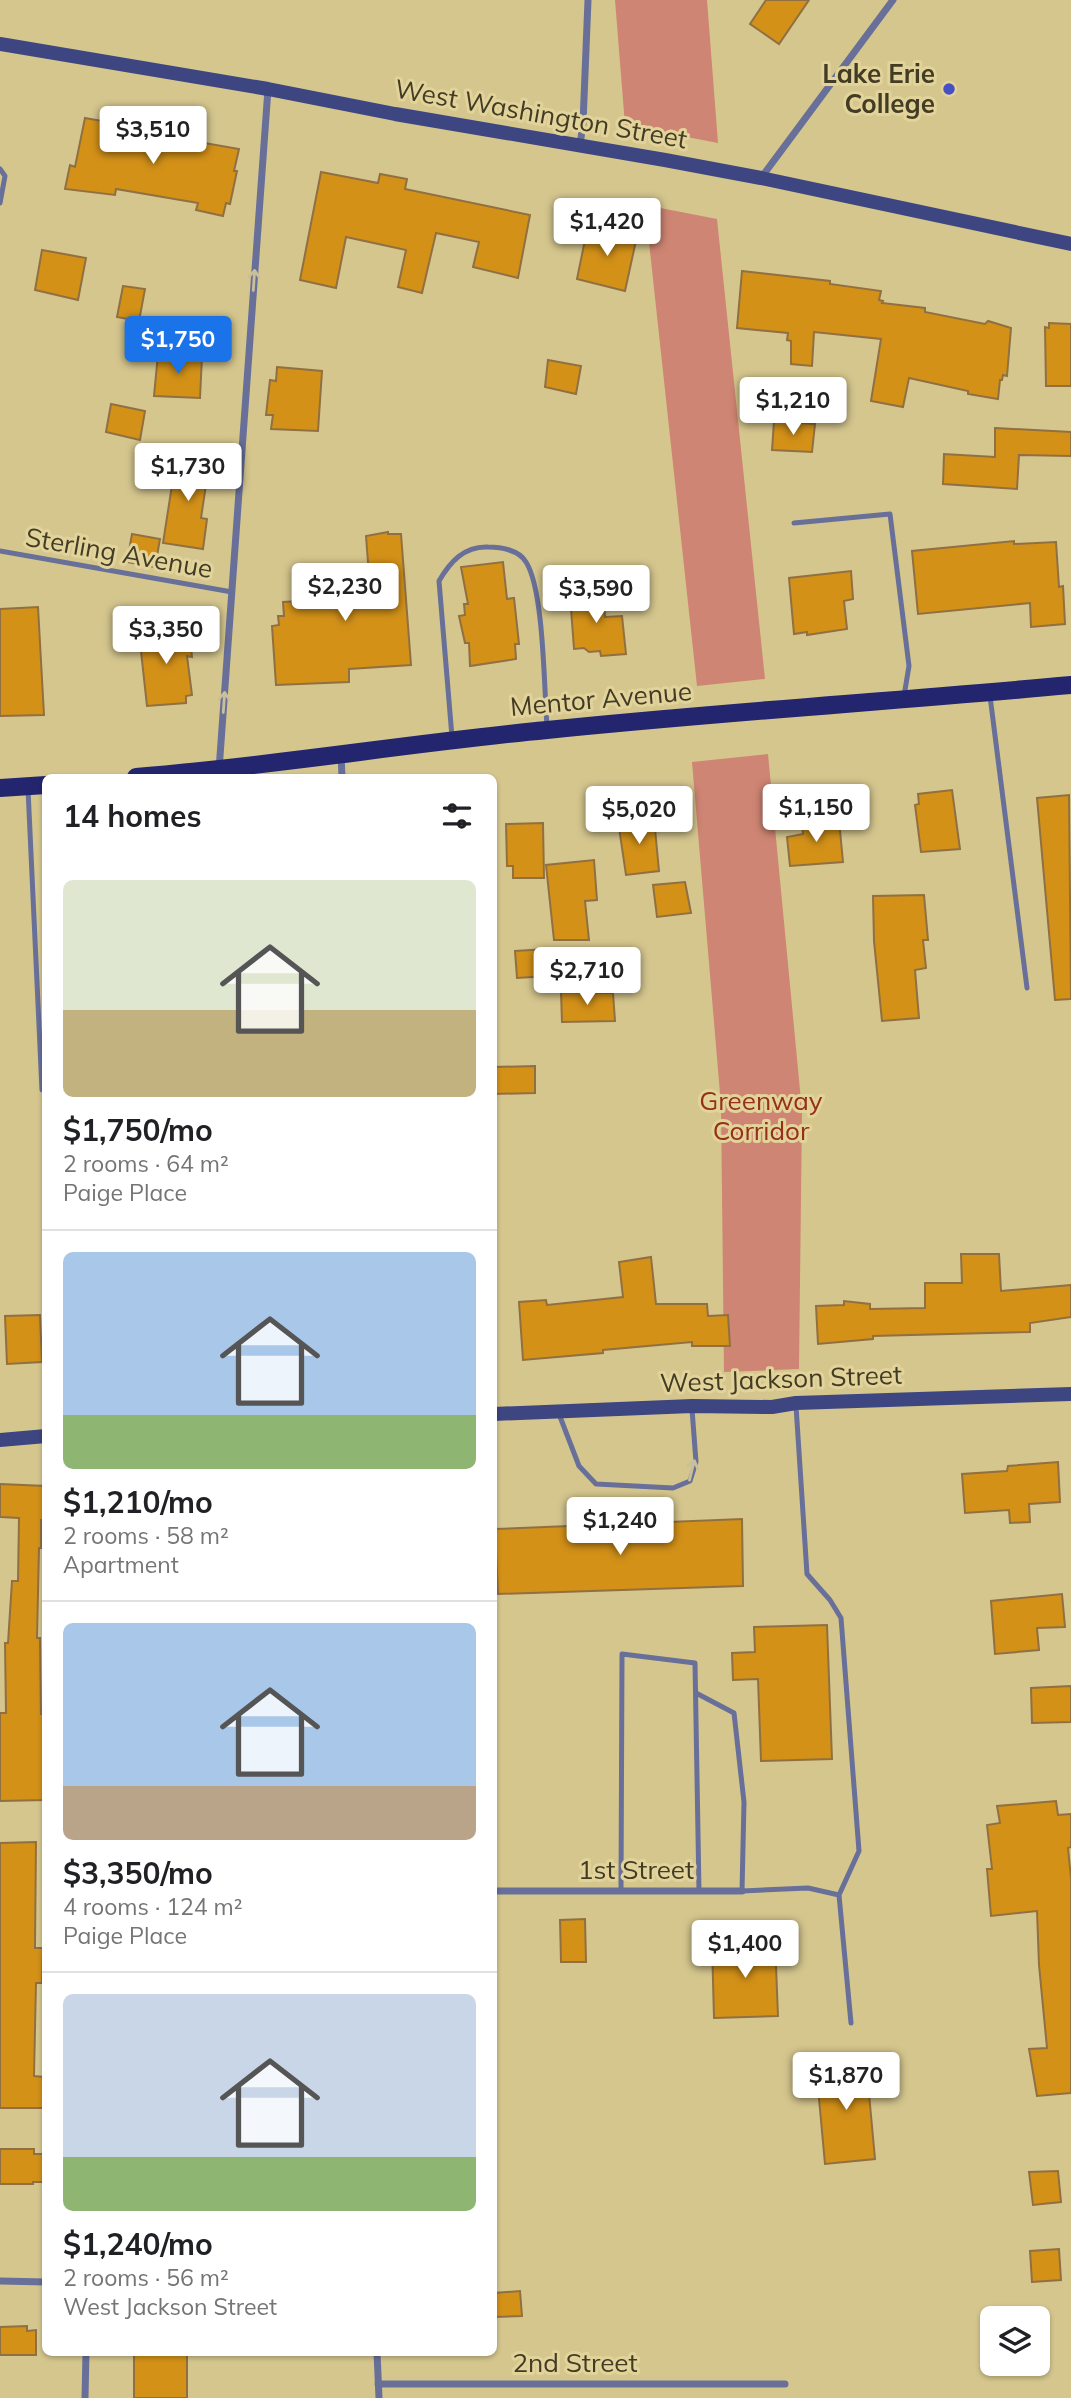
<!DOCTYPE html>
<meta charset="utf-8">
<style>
:root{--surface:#fff;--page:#f6f6f6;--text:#202124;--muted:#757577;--line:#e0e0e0;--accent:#1a73e8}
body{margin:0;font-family:Mulish,sans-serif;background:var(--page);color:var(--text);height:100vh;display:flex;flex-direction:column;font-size:26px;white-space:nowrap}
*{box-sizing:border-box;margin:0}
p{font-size:23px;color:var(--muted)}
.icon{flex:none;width:38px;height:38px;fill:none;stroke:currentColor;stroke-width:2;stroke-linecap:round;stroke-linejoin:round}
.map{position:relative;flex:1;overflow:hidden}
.side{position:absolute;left:42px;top:774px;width:455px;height:1582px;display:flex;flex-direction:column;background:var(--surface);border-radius:10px;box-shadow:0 2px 5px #0004}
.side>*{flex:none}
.buttons{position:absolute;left:980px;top:2306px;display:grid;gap:14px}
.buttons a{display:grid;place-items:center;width:70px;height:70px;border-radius:10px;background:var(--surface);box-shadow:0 2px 5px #0004;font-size:35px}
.price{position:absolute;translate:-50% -60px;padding:0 16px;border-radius:7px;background:#fff;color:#222;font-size:23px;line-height:46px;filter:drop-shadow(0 2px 4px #0008)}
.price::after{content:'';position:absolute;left:50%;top:42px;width:21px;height:16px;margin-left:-10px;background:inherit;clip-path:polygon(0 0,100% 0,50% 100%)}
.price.current{background:var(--accent);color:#fff}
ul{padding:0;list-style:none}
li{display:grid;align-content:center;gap:14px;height:371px;padding:0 21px}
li+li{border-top:2px solid var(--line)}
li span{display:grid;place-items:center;height:217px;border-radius:10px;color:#555}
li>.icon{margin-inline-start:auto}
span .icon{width:126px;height:126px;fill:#fffc;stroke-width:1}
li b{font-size:30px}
h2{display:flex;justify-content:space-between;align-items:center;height:84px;padding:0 21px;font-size:30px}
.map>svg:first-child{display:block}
.green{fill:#cf8573}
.building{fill:#d39118;stroke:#907042;stroke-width:2}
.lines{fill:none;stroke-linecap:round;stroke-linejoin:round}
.lane{stroke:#687099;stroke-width:5}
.street{stroke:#687099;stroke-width:7}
.secondary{stroke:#3d4681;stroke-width:14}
.primary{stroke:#23266e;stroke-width:18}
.oneway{stroke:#cabf9b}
.poi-dot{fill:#474fc4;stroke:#e2d39b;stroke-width:2.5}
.labels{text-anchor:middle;stroke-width:6;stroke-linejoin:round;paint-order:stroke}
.poi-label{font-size:26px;font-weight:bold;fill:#423c25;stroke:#e2d39b;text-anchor:end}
.street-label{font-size:26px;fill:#423c25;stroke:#e2d39b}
.park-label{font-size:26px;fill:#953119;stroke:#e2d39b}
</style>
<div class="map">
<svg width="1071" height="2398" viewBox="0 0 1071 2398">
<rect width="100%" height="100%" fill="#d5c68e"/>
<!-- green -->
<path class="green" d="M 615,0 L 707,0 L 718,143 L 625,125 Z
M 645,205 L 717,219 L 765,679 L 697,686 Z
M 768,754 L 802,1111 L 799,1369 L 724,1372 L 721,1105 L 692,762 Z"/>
<!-- building -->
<path class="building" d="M 766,0 L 809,0 L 779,44 L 750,24 Z
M 85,118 L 119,124 L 119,128 L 239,149 L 234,171 L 237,171 L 230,204 L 226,203 L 223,216 L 196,210 L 198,203 L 116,189 L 115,195 L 65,189 L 70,165 L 75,167 Z
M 321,172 L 378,183 L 380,174 L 407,179 L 405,189 L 530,215 L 518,278 L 473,267 L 479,242 L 436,233 L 422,293 L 398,287 L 406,250 L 346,237 L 336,288 L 300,280 Z
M 588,225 L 637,236 L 625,291 L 577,279 Z
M 42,250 L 86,258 L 78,300 L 35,290 Z
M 742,271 L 830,281 L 830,284 L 881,291 L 879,300 L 883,301 L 882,303 L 925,308 L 925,312 L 985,324 L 988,321 L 1011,328 L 1007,376 L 1003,375 L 1002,380 L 1000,380 L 998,399 L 968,394 L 968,391 L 909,378 L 903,407 L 871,401 L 881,339 L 814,332 L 812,366 L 791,364 L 791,341 L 787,340 L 788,333 L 737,328 Z
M 123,286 L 145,289 L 139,321 L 117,317 Z
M 1049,323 L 1071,324 L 1071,386 L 1046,386 L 1045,327 L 1049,328 Z
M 158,354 L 202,356 L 200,398 L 154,396 Z
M 548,360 L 581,366 L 576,394 L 545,387 Z
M 277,367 L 322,371 L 318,431 L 271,429 L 273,415 L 266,415 L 270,380 L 276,381 Z
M 111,404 L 145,411 L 140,440 L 106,432 Z
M 774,421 L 815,424 L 812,452 L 772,450 Z
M 995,428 L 1071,432 L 1071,456 L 1019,455 L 1017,489 L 943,484 L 944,454 L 995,457 Z
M 177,453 L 210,458 L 201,518 L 207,519 L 203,549 L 163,543 Z
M 388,532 L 388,534 L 401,534 L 411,665 L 349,669 L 349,682 L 276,685 L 272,626 L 279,625 L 278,616 L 284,616 L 283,602 L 302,601 L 299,565 L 323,564 L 326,603 L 371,602 L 366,536 Z
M 132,534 L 160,539 L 155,567 L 127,562 Z
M 1014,541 L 1014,544 L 1056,542 L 1059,587 L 1063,586 L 1065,624 L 1031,627 L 1030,603 L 918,614 L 912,551 Z
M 503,562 L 507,599 L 514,598 L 519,644 L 515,644 L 516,659 L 470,666 L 469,643 L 465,643 L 459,616 L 465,615 L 464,604 L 468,604 L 461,567 Z
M 851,571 L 853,599 L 844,601 L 847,629 L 807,635 L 807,632 L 794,634 L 789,578 Z
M 603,590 L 605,617 L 622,616 L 626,654 L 601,656 L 600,651 L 589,652 L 584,648 L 574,649 L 570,595 Z
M 38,607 L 44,715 L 0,716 L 0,609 Z
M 189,628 L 192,657 L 187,656 L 192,695 L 186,696 L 186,703 L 147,706 L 139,633 Z
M 952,790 L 960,849 L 921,852 L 915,805 L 919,804 L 918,794 Z
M 1069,795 L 1071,999 L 1055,1000 L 1037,798 Z
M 654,818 L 659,871 L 626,875 L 618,821 Z
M 839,820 L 843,862 L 790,866 L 787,837 L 803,834 L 802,823 Z
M 543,823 L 544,878 L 513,878 L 513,866 L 507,866 L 506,824 Z
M 594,860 L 597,900 L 585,901 L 589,940 L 554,940 L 546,865 Z
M 685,882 L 691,913 L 657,917 L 653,885 Z
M 924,895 L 928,940 L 923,940 L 926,968 L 915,970 L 919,1018 L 882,1021 L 874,941 L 873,896 Z
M 547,949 L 549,976 L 517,978 L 515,951 Z
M 561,992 L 613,993 L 615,1021 L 562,1022 Z
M 535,1066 L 535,1093 L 494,1094 L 494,1067 Z
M 961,1254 L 999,1254 L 1001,1291 L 1071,1285 L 1071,1317 L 1030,1323 L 1030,1332 L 873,1336 L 873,1339 L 818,1344 L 816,1306 L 844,1305 L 844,1301 L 870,1304 L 870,1309 L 925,1308 L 925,1283 L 962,1283 Z
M 651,1257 L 656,1304 L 707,1304 L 708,1316 L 728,1315 L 730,1346 L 692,1346 L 692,1342 L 603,1350 L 603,1353 L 523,1360 L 519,1302 L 546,1300 L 547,1305 L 623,1297 L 619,1262 Z
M 40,1315 L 42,1362 L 7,1364 L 5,1316 Z
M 1058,1462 L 1060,1502 L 1029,1504 L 1030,1522 L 1010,1523 L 1009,1510 L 965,1513 L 962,1474 L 1007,1471 L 1008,1466 Z
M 0,1484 L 46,1486 L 46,1520 L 41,1520 L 41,1548 L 39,1548 L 37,1638 L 40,1638 L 41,1714 L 46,1714 L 46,1740 L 43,1740 L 45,1800 L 0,1801 L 0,1713 L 6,1713 L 5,1643 L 8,1643 L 12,1581 L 18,1581 L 19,1518 L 0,1517 Z
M 742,1519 L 743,1586 L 498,1594 L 495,1529 Z
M 1062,1594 L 1065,1627 L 1037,1628 L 1039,1650 L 995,1654 L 991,1601 Z
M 827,1625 L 832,1759 L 761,1761 L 758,1679 L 733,1680 L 732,1653 L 755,1652 L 754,1627 Z
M 1071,1686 L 1071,1722 L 1032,1723 L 1031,1688 Z
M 1056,1801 L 1058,1815 L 1071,1814 L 1071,1847 L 1068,1848 L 1071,1878 L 1071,2093 L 1037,2096 L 1029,2049 L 1047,2048 L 1039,1965 L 1037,1911 L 991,1916 L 987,1869 L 992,1869 L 987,1825 L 1000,1823 L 997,1806 Z
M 36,1842 L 35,1948 L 43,1948 L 42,1983 L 36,1983 L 34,2076 L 44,2077 L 43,2108 L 0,2108 L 0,1843 Z
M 585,1919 L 586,1962 L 561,1962 L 560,1920 Z
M 775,1941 L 778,2016 L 714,2018 L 712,1943 Z
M 866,2061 L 875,2159 L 825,2164 L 816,2066 Z
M 0,2149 L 34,2149 L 34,2154 L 43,2154 L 43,2182 L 33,2182 L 33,2184 L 0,2184 Z
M 1058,2171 L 1061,2202 L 1033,2205 L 1029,2172 Z
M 1059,2249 L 1061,2280 L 1032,2282 L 1030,2251 Z
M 520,2291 L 522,2316 L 494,2317 L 494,2293 Z
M 27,2326 L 27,2331 L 36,2330 L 36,2355 L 0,2355 L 0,2327 Z
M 134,2352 L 187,2352 L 187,2398 L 134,2398 Z"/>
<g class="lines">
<!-- lane -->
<path class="lane" d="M 0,169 L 5,176 L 0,203
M 794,523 L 890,514 L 909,666 L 904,696
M 0,551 L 232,592
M 990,696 L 1027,988
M 452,737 L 439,581 C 450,562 464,546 488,547 C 501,547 519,550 526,562 C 544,590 544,689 547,726
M 28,789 L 42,1090 L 46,1090
M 796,1406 L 807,1574 L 830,1600 L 841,1618 L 859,1851 L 839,1895 L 851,2023
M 559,1414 L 579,1466 L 596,1484 L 673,1488 L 690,1481 L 696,1462 L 692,1409
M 696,1693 L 734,1713 L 744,1802 L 742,1891 L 808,1888 L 839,1895
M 621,1891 L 622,1654 L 695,1663 L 699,1891"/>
<!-- street -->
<path class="street" d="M 580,145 L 583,123 L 588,0
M 761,178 L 893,0
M 341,754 L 342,777
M 219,770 L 268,89
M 494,1891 L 742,1891
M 0,2281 L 46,2282
M 377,2352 L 379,2398
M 378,2384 L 785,2384
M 85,2398 L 86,2352"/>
<!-- secondary -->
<path class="secondary" d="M 0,44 L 268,89 L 395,114 L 665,160 L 761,178 L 1071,244
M 494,1414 L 692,1406 L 772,1407 L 796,1403 L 1071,1394
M 0,1440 L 46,1436"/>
<!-- primary -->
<path class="primary" d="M 136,777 C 274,766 410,743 547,730 C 722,712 897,701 1071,685
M 0,788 L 46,785"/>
</g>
<!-- one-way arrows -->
<defs><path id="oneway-shaft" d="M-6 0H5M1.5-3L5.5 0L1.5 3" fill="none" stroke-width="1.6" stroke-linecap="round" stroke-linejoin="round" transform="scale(1.75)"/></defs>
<g class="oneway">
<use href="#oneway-shaft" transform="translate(254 280) rotate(-86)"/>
<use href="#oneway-shaft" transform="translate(224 702) rotate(-86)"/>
<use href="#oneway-shaft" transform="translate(692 1470) rotate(-76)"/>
</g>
<!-- markers -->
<circle class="poi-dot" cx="949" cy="89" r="7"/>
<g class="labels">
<!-- poi labels -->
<g class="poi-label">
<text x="935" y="83">Lake Erie<tspan x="935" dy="30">College</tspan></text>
</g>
<!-- street labels -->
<g class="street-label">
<text transform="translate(541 114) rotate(10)" y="9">West Washington Street</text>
<text transform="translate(119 553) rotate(10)" y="9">Sterling Avenue</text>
<text transform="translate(601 699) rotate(-5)" y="9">Mentor Avenue</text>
<text transform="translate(781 1379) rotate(-2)" y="9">West Jackson Street</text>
<text x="636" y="1879">1st Street</text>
<text x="575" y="2372">2nd Street</text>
</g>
<!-- park labels -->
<g class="park-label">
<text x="761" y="1110">Greenway<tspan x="761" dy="30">Corridor</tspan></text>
</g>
</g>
</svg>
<div class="buttons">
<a><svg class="icon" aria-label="layers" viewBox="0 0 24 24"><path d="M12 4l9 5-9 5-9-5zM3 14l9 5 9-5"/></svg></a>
</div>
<b class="price" style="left:153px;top:166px">$3,510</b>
<b class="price" style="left:607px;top:258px">$1,420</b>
<b class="price current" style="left:178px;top:376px">$1,750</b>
<b class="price" style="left:793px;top:437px">$1,210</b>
<b class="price" style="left:188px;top:503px">$1,730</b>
<b class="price" style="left:345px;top:623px">$2,230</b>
<b class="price" style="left:596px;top:625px">$3,590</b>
<b class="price" style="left:166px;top:666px">$3,350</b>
<b class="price" style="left:816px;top:844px">$1,150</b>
<b class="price" style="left:639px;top:846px">$5,020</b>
<b class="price" style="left:587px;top:1007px">$2,710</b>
<b class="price" style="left:620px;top:1557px">$1,240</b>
<b class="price" style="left:745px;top:1980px">$1,400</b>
<b class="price" style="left:846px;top:2112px">$1,870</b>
<section class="side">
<h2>14 homes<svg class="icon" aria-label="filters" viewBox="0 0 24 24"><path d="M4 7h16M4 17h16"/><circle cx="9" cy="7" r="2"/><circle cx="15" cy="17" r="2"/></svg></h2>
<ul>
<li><span style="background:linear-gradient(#dfe7d0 60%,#c2b280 0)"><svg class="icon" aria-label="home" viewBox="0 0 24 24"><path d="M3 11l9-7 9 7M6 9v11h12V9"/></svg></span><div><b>$1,750/mo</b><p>2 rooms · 64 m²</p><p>Paige Place</p></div></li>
<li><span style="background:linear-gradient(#a9c7e8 75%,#8fb573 0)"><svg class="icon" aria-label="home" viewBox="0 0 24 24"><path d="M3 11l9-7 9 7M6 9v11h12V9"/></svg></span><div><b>$1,210/mo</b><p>2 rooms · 58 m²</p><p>Apartment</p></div></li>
<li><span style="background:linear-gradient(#a9c7e8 75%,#b9a48a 0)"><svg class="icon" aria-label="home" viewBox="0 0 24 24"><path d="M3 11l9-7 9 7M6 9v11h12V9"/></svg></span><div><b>$3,350/mo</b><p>4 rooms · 124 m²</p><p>Paige Place</p></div></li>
<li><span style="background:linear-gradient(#c9d6e8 75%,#8fb573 0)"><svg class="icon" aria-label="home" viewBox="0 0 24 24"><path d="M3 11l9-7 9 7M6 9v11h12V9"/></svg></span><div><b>$1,240/mo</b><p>2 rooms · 56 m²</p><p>West Jackson Street</p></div></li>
</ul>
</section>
</div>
